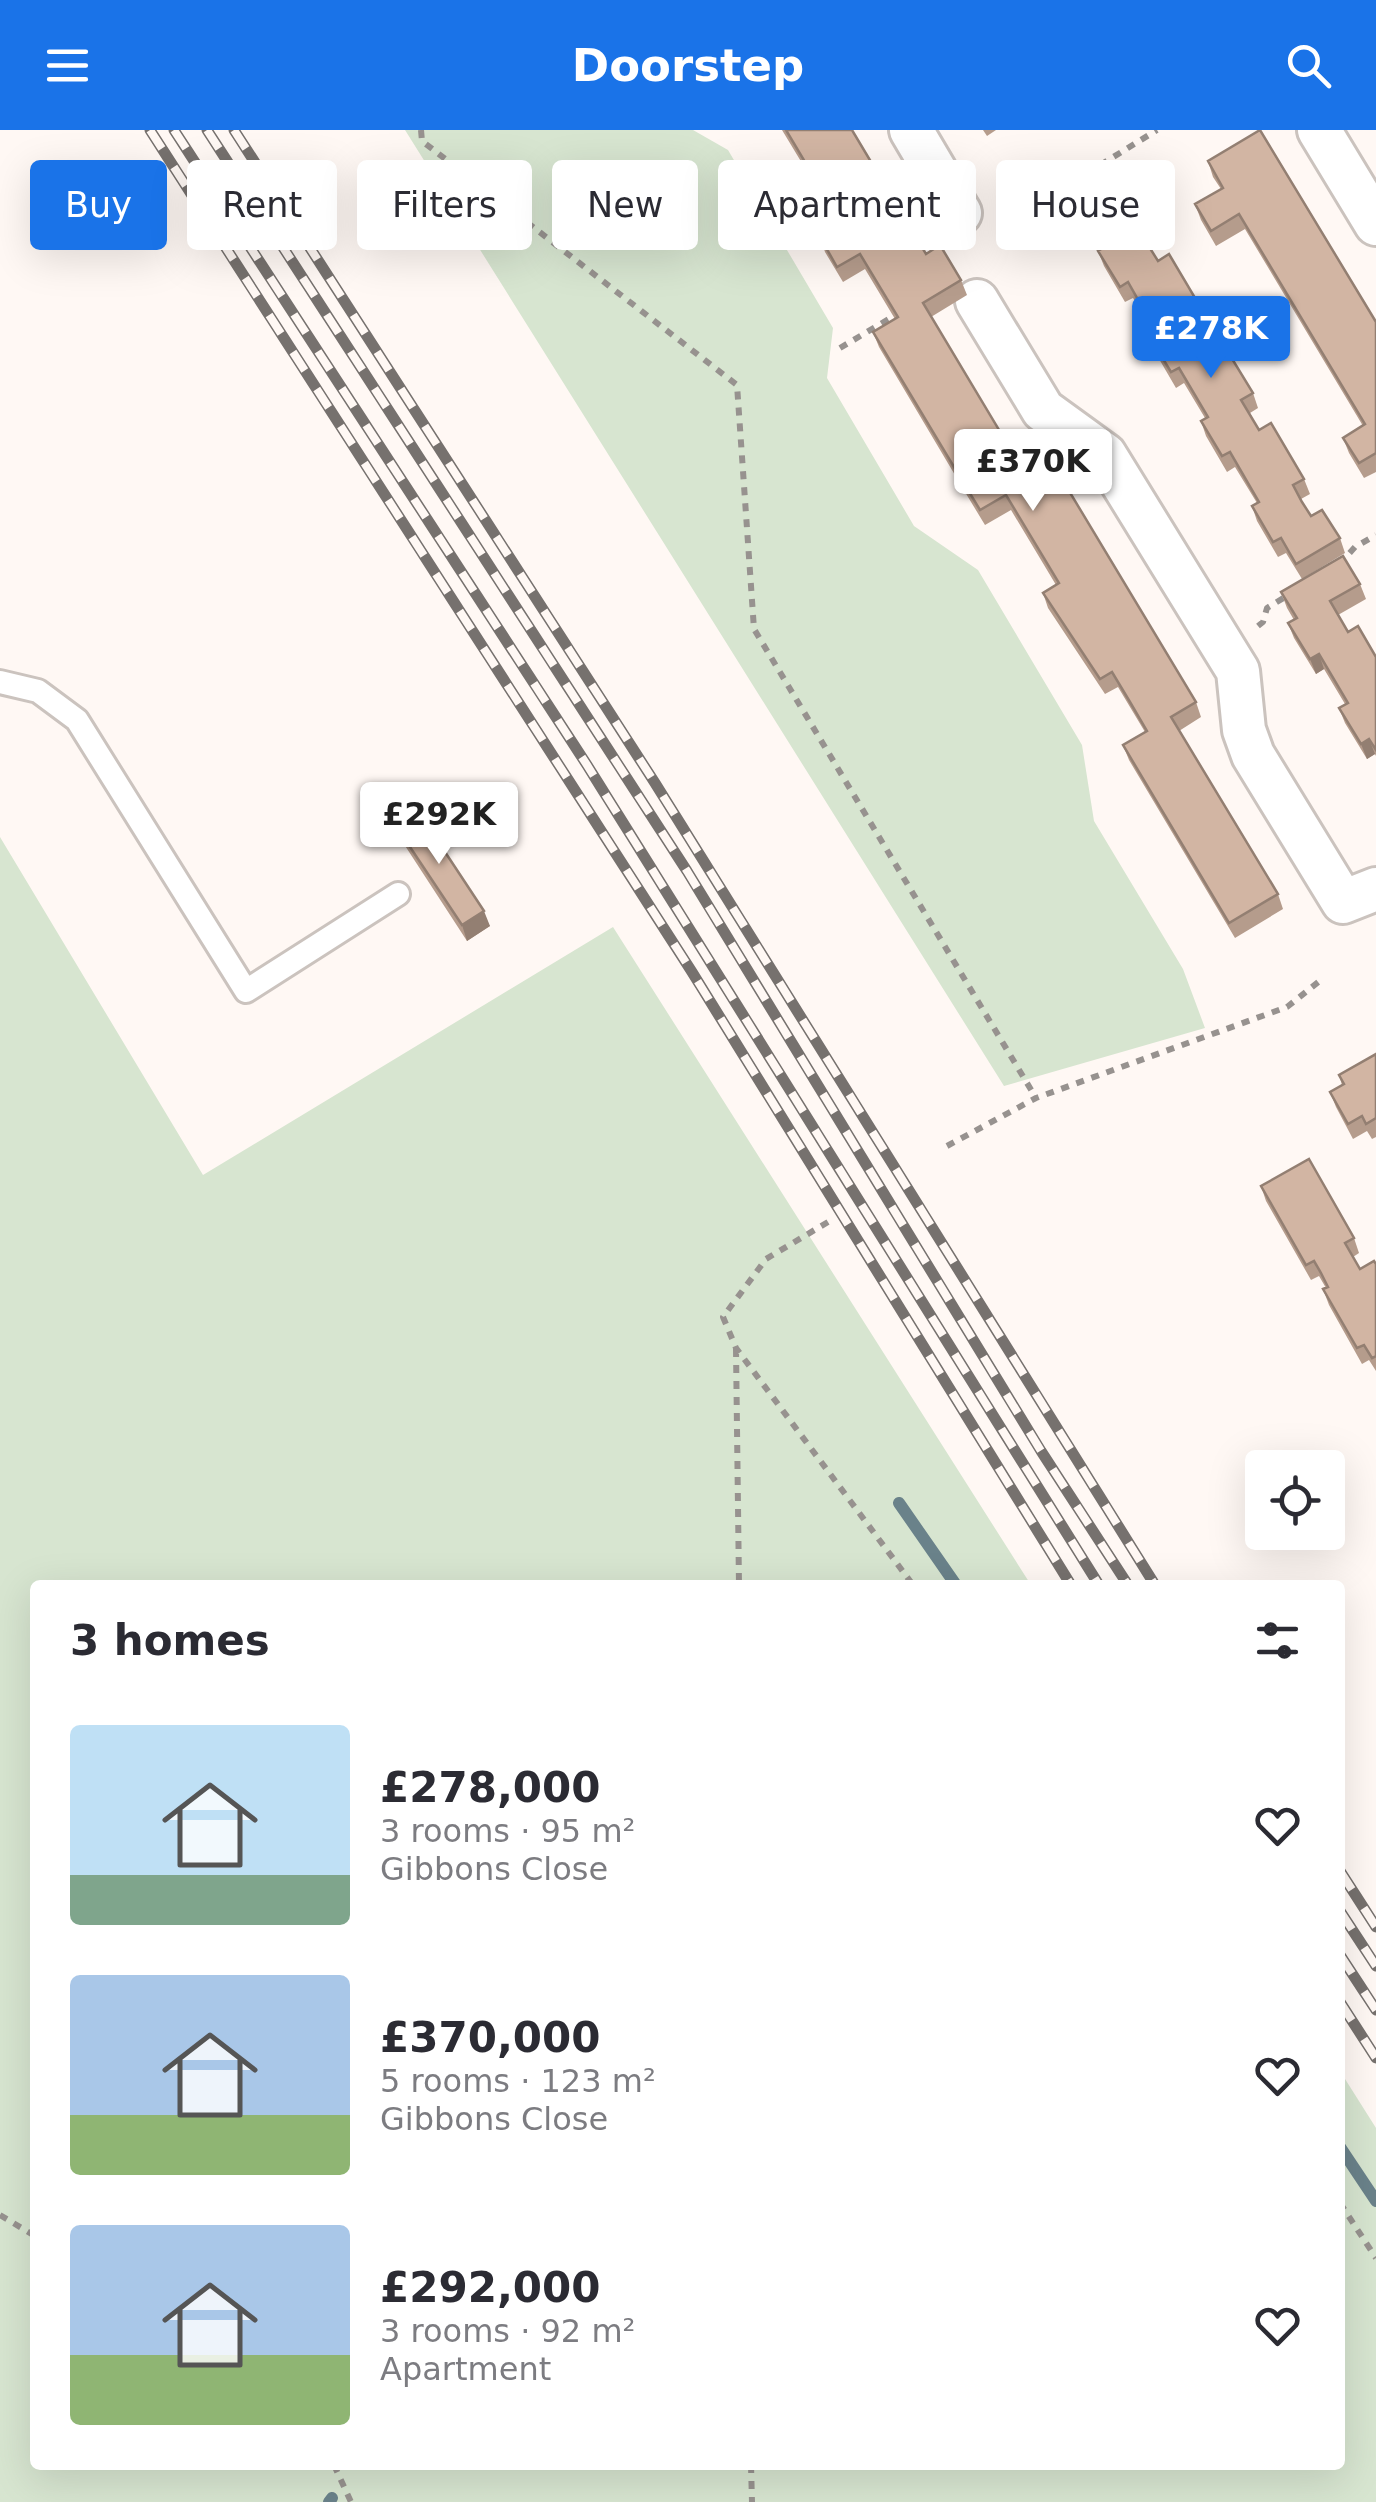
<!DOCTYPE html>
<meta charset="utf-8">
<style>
:root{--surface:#fff;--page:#f7f7f7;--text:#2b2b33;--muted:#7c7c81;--accent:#1a73e8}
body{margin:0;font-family:"DejaVu Sans",sans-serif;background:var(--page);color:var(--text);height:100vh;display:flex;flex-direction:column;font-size:38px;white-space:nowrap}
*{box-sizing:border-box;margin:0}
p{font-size:32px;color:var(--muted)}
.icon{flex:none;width:55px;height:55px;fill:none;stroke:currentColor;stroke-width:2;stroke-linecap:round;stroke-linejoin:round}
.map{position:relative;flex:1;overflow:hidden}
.side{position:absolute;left:30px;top:1450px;width:1315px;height:890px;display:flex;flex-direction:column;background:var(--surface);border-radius:10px;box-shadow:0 10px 40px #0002}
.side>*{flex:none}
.hud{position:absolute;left:30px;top:30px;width:1318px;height:90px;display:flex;gap:20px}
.fabs{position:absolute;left:1245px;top:1320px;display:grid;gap:20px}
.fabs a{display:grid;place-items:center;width:100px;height:100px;border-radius:10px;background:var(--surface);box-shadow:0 10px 40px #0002;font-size:50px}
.price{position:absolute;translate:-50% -85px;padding:0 22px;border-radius:10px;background:#fff;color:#222;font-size:32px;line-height:65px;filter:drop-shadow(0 2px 5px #0008)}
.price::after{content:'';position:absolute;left:50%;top:60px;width:30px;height:22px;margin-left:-15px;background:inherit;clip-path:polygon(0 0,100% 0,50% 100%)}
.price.current{background:var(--accent);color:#fff}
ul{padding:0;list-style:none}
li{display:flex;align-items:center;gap:30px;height:250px;padding:0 40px}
li span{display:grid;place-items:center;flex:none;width:280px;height:200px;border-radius:10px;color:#555}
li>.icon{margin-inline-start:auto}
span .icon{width:120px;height:120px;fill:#fffc;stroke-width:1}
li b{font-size:42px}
h2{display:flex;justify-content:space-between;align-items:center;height:120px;padding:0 40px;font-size:42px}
.tag{padding:0 35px;border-radius:10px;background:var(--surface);box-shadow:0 10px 40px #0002;font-size:35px;line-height:90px}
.tag.current{background:var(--accent);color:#fff}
header{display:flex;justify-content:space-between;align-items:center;height:130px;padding:0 40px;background:var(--accent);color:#fff;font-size:45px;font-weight:700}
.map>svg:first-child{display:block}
.green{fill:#d7e5d0}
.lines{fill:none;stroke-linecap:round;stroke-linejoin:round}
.stream{stroke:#6a828a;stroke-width:12}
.service-casing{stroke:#cbc3be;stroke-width:28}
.minor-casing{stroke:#cbc3be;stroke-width:48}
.path{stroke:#97928f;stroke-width:6;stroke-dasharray:8 8;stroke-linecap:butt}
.service{stroke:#fff;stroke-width:22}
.minor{stroke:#fff;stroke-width:42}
.rail-casing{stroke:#76716e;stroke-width:11}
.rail{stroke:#fff8f4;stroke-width:8;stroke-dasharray:22;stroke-linecap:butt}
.wall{fill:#b59c8c}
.shaded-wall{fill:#937f72}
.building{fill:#d2b5a3;stroke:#937f72;stroke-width:2.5}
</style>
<header><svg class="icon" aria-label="menu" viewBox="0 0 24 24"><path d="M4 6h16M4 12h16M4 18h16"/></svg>Doorstep<svg class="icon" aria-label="search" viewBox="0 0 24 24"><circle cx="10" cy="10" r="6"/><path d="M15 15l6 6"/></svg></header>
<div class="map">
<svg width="1376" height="2372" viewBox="0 0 1376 2372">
<rect width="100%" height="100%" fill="#fff8f4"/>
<!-- green -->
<path class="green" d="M 405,0 L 693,0 L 728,20 L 833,198 L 827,248 L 914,396 L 978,440 L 1082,615 L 1094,691 L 1183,839 L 1205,898 L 1004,956 Z
M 0,707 L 203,1045 L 613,797 L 1031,1455 L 35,1455 L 35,2335 L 1340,2335 L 1340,1941 L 1376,1998 L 1376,2372 L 0,2372 Z"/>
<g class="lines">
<!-- stream -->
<path class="stream" d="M 899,1373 L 956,1455
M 1340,2017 L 1376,2071
M 329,2372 L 332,2368"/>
<defs>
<path id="service" d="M 0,552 L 38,561 L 77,590 L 246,861 L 398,764"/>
<path id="minor" d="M 911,0 L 960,83
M 1319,0 L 1376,94
M 977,171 L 1043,280 L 1105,325 L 1238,541 L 1244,600 L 1253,625 L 1343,772 L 1376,759"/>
</defs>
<!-- service casing -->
<use href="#service" class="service-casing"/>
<!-- minor casing -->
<use href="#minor" class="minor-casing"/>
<!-- path -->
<path class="path" d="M 421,0 L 422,11 L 737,255 L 754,499 L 1036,968
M 1000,79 L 1034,76 L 1157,0
M 840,218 L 894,186
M 1339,435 L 1355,417 L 1376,405
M 1258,496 L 1263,492 L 1267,478 L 1290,464
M 947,1016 L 1036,968 L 1287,877 L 1322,849
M 828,1092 L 766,1129 L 723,1187 L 736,1218 L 913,1455
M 736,1219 L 739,1455
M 1340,2073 L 1376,2128
M 0,2085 L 35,2106
M 334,2335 L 351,2372
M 751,2335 L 752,2372"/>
<!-- service -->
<use href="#service" class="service"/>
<!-- minor -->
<use href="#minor" class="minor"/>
<defs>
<path id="rail" d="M 150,0 L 692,842 L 1071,1455
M 174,0 L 587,635 L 1099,1455
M 207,0 L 687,741 L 1041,1321 L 1128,1455
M 234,0 L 655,653 L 1155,1455
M 1340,1741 L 1376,1797
M 1340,1781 L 1376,1836
M 1340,1825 L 1376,1880
M 1340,1872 L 1376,1928"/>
</defs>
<!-- rail casing -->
<use href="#rail" class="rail-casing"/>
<!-- rail -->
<use href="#rail" class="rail"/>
</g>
<!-- wall -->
<path class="wall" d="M 782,0 L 852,0 L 926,124 L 961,150 L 967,165 L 931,187 L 1029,350 L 1196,572 L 1201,587 L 1179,601 L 1278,764 L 1283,779 L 1235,808 L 1129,630 L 1123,615 L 1145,602 L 1118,557 L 1105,564 L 1048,478 L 1043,463 L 1056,455 L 1011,380 L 985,395 L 968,367 L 879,217 L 873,202 L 895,189 L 865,139 L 843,152 L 825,122 L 820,107 L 840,96 Z
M 983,0 L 996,0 L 987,6 Z
M 1208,31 L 1376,192 L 1376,342 L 1364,348 L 1349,323 L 1343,308 L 1363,296 L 1245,99 L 1216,116 L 1201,90 L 1195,74 L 1221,59 L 1213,47 Z
M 1090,90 L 1150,93 L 1156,108 L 1147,113 L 1158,131 L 1201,178 L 1207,193 L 1198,198 L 1209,216 L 1253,263 L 1258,278 L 1250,283 L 1259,300 L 1304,349 L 1310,364 L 1301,369 L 1311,386 L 1340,408 L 1345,423 L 1302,449 L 1286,423 L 1278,427 L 1257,391 L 1252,376 L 1257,373 L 1235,337 L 1227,342 L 1206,306 L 1201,291 L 1205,288 L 1184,253 L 1176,258 L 1155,222 L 1149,206 L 1155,203 L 1133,168 L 1125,172 L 1104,136 L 1098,121 L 1103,117 L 1096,105 Z
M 1360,454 L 1366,469 L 1338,485 L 1348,502 L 1376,527 L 1376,626 L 1375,624 L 1367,629 L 1345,593 L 1339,578 L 1345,574 L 1324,539 L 1316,544 L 1294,508 L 1288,493 L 1294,490 L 1287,478 L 1281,462 Z
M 394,693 L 490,796 L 467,811 L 400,708 Z
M 1376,924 L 1376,1007 L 1372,1009 L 1367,1001 L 1353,1009 L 1336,977 L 1330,962 L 1342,955 L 1339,945 Z
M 1261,1056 L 1354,1108 L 1359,1123 L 1353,1127 L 1360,1139 L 1376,1134 L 1376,1241 L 1369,1230 L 1362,1234 L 1329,1175 L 1323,1159 L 1326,1158 L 1319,1146 L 1311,1150 L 1266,1071 Z"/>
<!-- shaded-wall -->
<path class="shaded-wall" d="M 1319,524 L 1324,539 L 1316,544 L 1310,529 Z
M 1369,609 L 1375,624 L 1367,629 L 1361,614 Z
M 484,781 L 490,796 L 467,811 L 462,795 Z"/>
<!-- building -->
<path class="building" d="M 786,0 L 852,0 L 926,124 L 940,115 L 961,150 L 923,173 L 1029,350 L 1054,336 L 1196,572 L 1171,587 L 1278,764 L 1229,793 L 1123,615 L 1147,601 L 1130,572 L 1112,542 L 1100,549 L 1043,463 L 1059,453 L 1006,365 L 980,380 L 963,352 L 873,202 L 898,187 L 860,124 L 837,137 L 820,107 L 842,94 Z
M 1260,0 L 1376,192 L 1376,323 L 1359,333 L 1343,308 L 1365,294 L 1239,84 L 1211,101 L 1195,74 L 1223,58 L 1208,31 Z
M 1133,64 L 1150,93 L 1139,99 L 1148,115 L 1158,131 L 1169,124 L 1201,178 L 1190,184 L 1209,216 L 1220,209 L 1253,263 L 1241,270 L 1259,300 L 1271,293 L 1304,349 L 1293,355 L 1302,372 L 1311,386 L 1322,380 L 1340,408 L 1296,434 L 1281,408 L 1273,412 L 1252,376 L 1259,372 L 1230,322 L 1222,326 L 1201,291 L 1208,287 L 1179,238 L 1171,242 L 1149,206 L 1157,202 L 1141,175 L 1128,152 L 1120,157 L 1098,121 L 1106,116 L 1090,90 Z
M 1343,426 L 1360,454 L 1330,471 L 1348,502 L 1358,496 L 1376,527 L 1376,620 L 1369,609 L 1361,614 L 1339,578 L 1348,573 L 1319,524 L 1310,529 L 1288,493 L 1297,488 L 1281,462 Z
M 416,678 L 484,781 L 462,795 L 394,693 Z
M 1376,924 L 1376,988 L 1366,994 L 1362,986 L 1348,994 L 1330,962 L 1344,954 L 1339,945 Z
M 1309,1029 L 1354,1108 L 1345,1113 L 1360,1139 L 1374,1131 L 1376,1134 L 1376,1226 L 1372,1228 L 1364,1215 L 1357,1218 L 1323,1159 L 1328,1157 L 1321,1143 L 1314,1131 L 1306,1135 L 1261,1056 Z"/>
</svg>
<div class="fabs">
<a><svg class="icon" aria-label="locate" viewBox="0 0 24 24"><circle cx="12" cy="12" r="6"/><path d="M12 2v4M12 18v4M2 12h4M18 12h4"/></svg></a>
</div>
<b class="price current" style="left:1211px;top:251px">£278K</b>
<b class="price" style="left:1033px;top:384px">£370K</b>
<b class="price" style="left:439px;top:737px">£292K</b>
<div class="hud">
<a class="tag current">Buy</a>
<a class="tag">Rent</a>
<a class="tag">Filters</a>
<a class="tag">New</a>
<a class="tag">Apartment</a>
<a class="tag">House</a>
</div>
<section class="side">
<h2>3 homes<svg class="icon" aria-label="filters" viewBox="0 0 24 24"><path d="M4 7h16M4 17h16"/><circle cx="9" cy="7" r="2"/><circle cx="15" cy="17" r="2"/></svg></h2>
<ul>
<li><span style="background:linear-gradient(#bfe0f5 75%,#7fa58c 0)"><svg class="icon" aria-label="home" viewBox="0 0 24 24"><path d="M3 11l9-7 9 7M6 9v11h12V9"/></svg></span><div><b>£278,000</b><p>3 rooms · 95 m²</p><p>Gibbons Close</p></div><svg class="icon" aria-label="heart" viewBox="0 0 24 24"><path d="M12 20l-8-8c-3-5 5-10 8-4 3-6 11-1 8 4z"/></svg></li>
<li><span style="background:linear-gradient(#a9c7e8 70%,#8fb573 0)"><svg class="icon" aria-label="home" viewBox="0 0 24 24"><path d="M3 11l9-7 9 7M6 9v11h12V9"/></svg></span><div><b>£370,000</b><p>5 rooms · 123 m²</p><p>Gibbons Close</p></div><svg class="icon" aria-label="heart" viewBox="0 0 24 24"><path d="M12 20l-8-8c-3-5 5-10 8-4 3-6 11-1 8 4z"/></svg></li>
<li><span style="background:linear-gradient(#a9c7e8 65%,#8fb573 0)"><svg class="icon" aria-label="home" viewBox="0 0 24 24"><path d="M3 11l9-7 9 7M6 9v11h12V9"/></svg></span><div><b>£292,000</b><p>3 rooms · 92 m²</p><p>Apartment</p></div><svg class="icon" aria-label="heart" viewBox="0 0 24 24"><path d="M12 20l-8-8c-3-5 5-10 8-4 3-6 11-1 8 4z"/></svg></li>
</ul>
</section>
</div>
